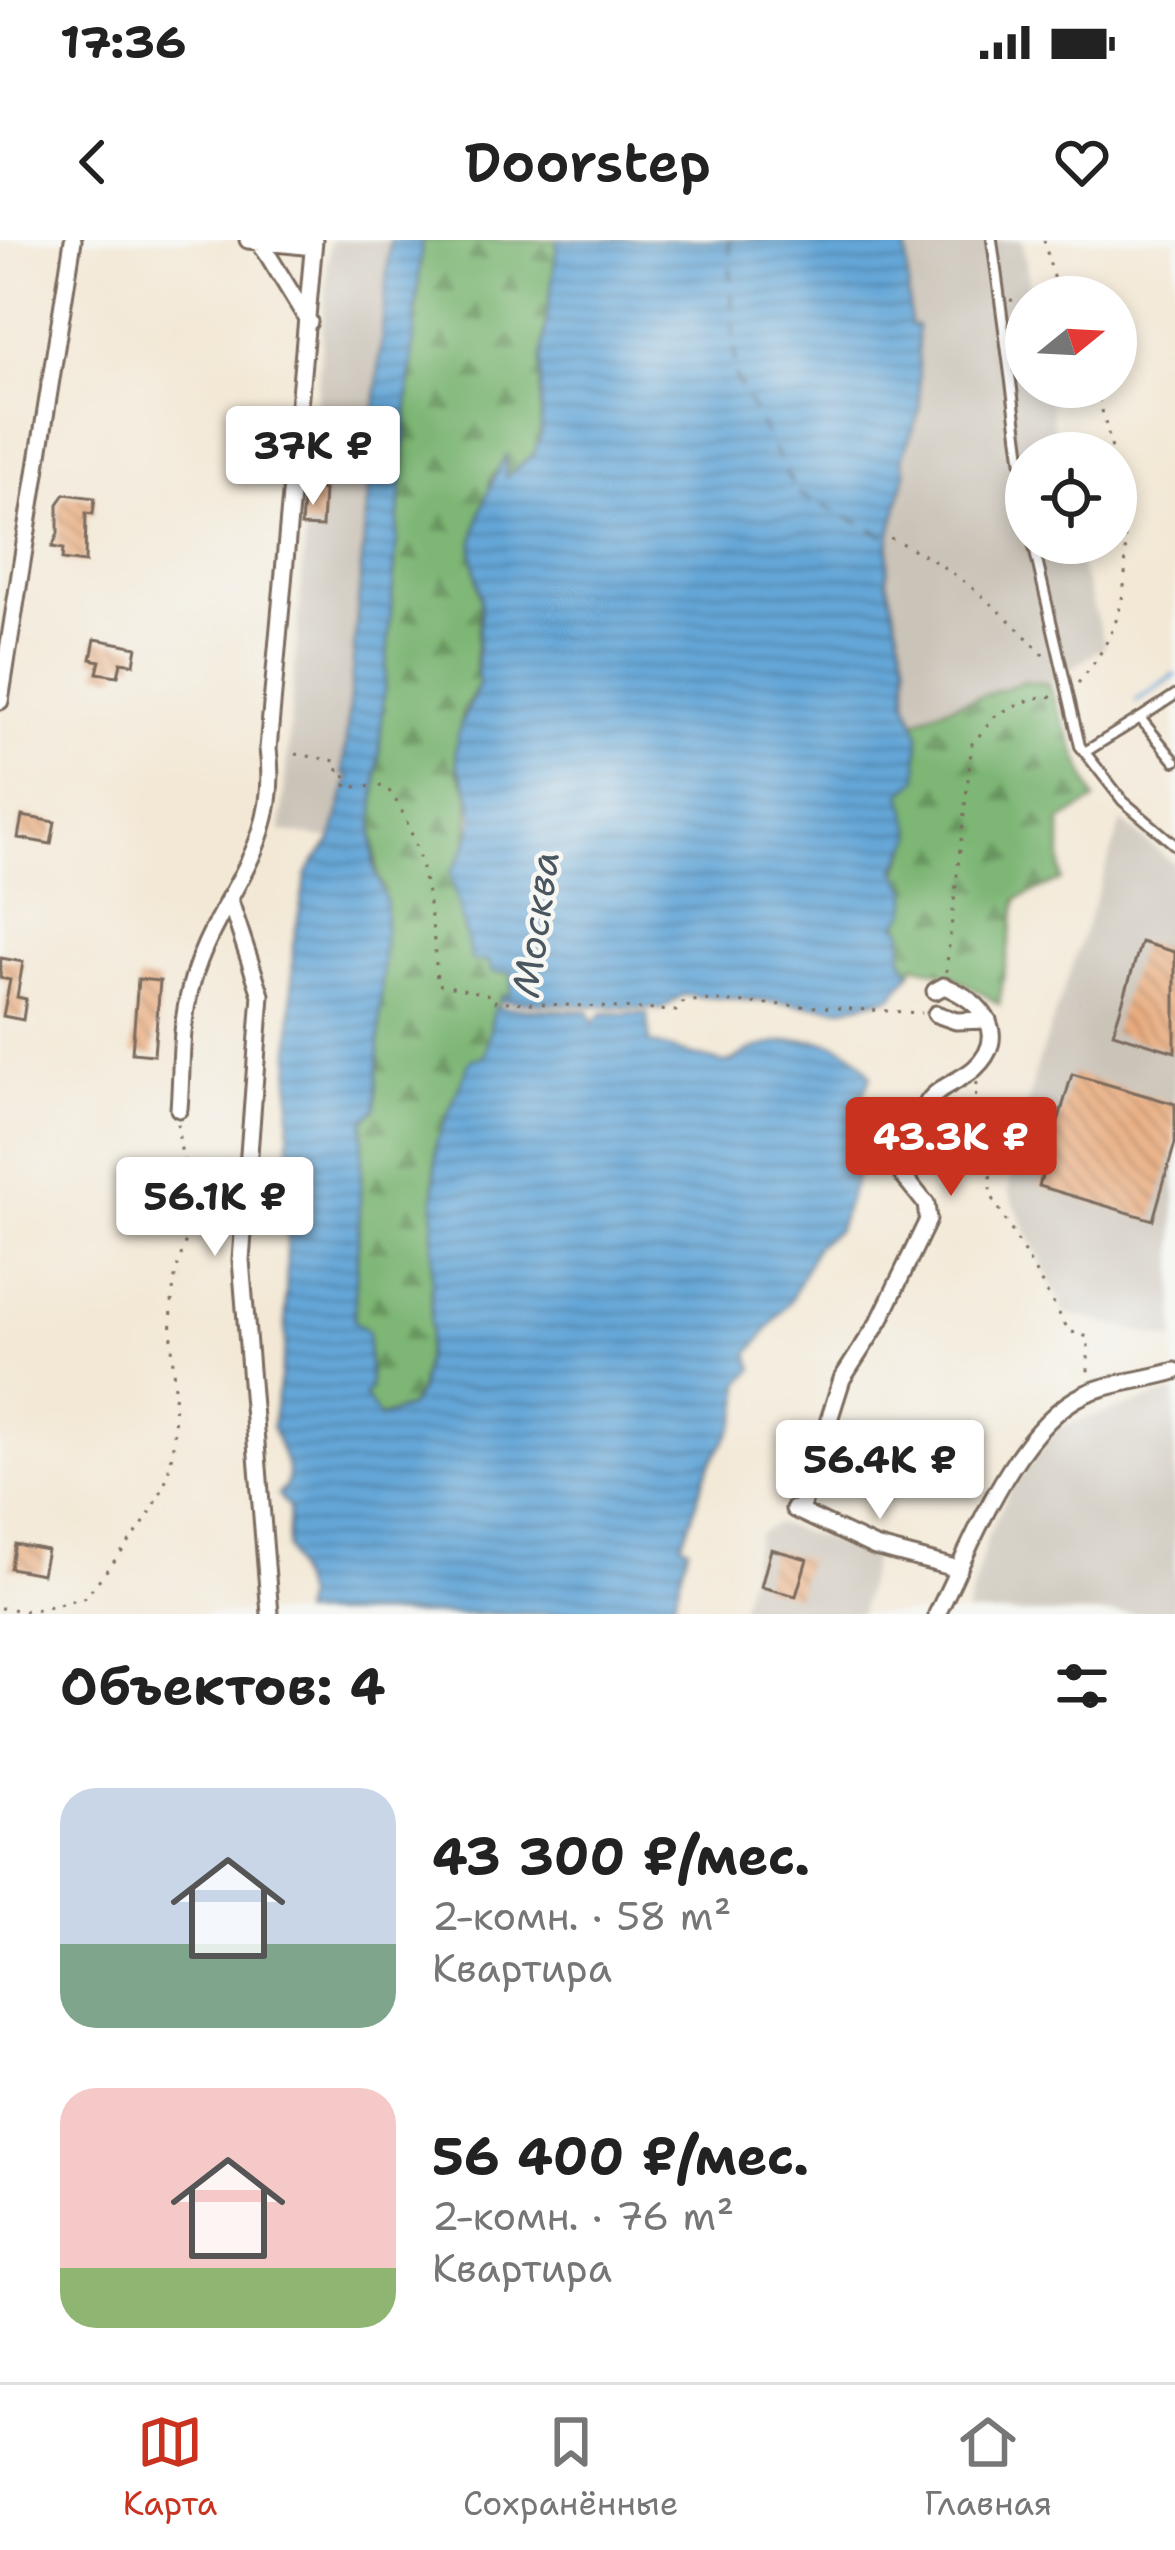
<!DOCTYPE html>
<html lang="ru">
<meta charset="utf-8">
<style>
:root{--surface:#fff;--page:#f6f6f6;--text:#222;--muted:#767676;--line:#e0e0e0;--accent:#c8321e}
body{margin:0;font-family:"Shantell Sans",sans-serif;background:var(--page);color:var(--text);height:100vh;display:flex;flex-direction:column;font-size:45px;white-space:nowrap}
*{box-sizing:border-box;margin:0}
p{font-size:39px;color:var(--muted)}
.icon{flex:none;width:66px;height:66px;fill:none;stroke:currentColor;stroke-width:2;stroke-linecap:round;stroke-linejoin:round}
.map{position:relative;height:1374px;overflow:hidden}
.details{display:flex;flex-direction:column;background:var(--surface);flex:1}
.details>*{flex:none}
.needle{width:78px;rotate:72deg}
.tools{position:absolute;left:1005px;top:36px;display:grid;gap:24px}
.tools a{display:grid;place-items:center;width:132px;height:132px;border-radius:50%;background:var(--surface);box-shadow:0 6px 18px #0003;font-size:60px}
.price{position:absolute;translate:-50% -102px;padding:0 27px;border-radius:12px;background:#fff;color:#222;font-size:39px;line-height:78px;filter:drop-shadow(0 3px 6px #0008)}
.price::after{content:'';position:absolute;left:50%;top:72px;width:36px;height:27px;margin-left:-18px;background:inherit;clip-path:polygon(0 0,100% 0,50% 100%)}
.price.active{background:var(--accent);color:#fff}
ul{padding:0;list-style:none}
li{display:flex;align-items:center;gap:36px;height:300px;padding:0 60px}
li span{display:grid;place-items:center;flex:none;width:336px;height:240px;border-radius:36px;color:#555}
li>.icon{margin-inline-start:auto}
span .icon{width:144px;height:144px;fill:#fffc;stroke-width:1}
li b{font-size:51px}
h2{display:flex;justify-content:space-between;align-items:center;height:144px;padding:0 60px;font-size:51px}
.status{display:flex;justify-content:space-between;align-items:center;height:84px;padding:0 60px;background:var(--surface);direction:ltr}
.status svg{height:33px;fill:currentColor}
header{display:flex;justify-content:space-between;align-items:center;height:156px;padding:0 60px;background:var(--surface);font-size:54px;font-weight:600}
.menu{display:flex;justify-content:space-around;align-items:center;height:168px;border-top:3px solid var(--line);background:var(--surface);font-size:33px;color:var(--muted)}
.menu a{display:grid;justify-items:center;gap:6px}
.menu .active{color:var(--accent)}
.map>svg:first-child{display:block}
.industrial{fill:#cac3b8}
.forest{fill:url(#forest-firs);stroke:#5c7049;stroke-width:3}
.water{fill:url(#water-rules);stroke:#50687a;stroke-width:3}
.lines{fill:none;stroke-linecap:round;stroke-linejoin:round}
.stream{stroke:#64a6d7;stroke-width:4.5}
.ferry{stroke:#49555f;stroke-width:3;stroke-dasharray:15 12;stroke-linecap:butt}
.building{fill:url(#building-back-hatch)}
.lane-casing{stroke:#7b6c5e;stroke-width:14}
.street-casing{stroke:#7b6c5e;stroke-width:21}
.path{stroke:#7b6c5e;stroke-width:3;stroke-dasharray:3 9;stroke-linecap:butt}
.lane{stroke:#fff;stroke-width:8}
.street{stroke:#fff;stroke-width:15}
.labels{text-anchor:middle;stroke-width:9;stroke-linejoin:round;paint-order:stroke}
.water-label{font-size:39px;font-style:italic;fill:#49555f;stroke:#f6f6f2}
</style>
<div class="status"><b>17:36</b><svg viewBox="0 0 49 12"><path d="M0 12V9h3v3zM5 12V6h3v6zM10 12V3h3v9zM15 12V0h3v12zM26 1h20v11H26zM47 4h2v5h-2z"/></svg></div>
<header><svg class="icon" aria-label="back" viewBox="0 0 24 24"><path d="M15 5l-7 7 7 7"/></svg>Doorstep<svg class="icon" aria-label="heart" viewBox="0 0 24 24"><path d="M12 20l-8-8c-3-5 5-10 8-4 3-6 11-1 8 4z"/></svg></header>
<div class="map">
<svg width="1175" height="1374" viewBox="0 0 1175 1374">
<defs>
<pattern id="forest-firs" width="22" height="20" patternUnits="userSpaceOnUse" patternTransform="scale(3)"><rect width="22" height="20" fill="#7db674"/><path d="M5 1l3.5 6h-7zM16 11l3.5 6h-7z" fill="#68945f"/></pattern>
<pattern id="water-rules" width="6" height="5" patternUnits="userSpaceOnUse" patternTransform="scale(3)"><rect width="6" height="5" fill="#64a6d7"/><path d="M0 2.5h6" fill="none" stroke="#5487ae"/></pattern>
<pattern id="building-back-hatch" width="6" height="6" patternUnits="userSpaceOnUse" patternTransform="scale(3)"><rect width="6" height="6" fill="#e9ab7d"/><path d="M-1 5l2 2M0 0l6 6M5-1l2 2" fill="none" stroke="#be8b66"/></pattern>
</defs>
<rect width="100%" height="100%" fill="#f6f6f2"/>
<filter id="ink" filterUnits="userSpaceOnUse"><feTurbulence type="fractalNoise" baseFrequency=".00833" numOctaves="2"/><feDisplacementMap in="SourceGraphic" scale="24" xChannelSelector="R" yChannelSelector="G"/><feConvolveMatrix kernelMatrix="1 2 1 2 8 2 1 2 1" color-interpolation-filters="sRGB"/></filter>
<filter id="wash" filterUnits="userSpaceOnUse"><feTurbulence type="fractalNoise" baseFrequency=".004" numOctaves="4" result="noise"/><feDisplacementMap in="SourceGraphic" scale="48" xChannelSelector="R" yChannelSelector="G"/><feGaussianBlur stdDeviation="2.7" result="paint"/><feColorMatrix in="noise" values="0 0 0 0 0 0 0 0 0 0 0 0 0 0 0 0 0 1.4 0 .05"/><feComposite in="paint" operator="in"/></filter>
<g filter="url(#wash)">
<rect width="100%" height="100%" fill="#f3e8d5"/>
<!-- industrial -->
<path class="industrial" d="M 330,0 L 390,0 L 343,533 L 349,535 L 332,599 L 281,591 Z
M 906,0 L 1022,0 L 1032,57 L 1026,57 L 1026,147 L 1047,147 L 1058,213 L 1026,213 L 1026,303 L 1074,303 L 1105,406 L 1048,444 L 1024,441 L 975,462 L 944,466 L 915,481 L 907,461 L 907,424 L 887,340 L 890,298 L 906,233 L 902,219 L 920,170 L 918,87 L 910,85 L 905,68 Z
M 1122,582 L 1175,625 L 1175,1099 L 1170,1100 L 1065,1073 L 1008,951 L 1035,832 Z
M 1175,1152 L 1175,1374 L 966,1374 L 988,1295 L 1010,1250 L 1057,1187 Z
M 776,1284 L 874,1313 L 860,1374 L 739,1374 L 758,1294 Z"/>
<!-- forest -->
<path class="forest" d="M 422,0 L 558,0 L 541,121 L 541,193 L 534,214 L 506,238 L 506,219 L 490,239 L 489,262 L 478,282 L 473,312 L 481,361 L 475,423 L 479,444 L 462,473 L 456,530 L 470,554 L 467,608 L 489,721 L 513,733 L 510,756 L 501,755 L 485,816 L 436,903 L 430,1091 L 419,1153 L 409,1167 L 379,1178 L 363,1156 L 364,1091 L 354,1082 L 364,879 L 373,871 L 379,650 L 373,586 Z
M 1024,441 L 1048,444 L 1095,560 L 1061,581 L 1061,640 L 1017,659 L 999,764 L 954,736 L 914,725 L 911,732 L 902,718 L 896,635 L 914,596 L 901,553 L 919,492 L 915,481 C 950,462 988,457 1024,441 Z"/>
<!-- water -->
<path class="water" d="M 390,0 L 422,0 L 373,586 L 374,627 L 386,661 L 376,868 L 364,880 L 354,1081 L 368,1091 L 370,1149 L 364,1156 L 380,1178 L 409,1167 L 419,1152 L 430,1091 L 436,903 L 470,820 L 485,816 L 494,767 L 589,771 L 593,783 L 603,773 L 647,774 L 650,803 L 723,823 C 737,822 737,816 749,811 C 792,795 848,791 871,836 L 854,878 L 859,930 L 838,989 L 816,1006 L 792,1058 L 749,1114 L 754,1129 L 741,1143 C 741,1189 733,1185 712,1221 C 697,1247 696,1277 681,1303 L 688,1307 L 671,1374 L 300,1374 L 304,1357 L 287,1308 L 289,1268 L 278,1255 L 287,1244 L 288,1229 L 272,1186 L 285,1108 L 293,704 L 307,633 L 332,599 L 349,536 L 343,534 Z
M 558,0 L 906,0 L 910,85 L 917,86 L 920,170 L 902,219 L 906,233 L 890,298 L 887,340 L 907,424 L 907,461 L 919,492 L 918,539 L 902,553 L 914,596 L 896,629 L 909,651 L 907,671 L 897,684 L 903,690 L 902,718 L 911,732 L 892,757 L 844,768 L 683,755 L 662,769 L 499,761 L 501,755 L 510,755 L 513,733 L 492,732 L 488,721 L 472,721 L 450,633 C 467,609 480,582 469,552 C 463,535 454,527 456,507 C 457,482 471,467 479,444 C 473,415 482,388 481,359 C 480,344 473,328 473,312 C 473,286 492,237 506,216 L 506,237 L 534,214 L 541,193 L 541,121 Z"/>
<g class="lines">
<!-- stream -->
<path class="stream" d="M 1137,461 L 1175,435"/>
<!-- ferry -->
<path class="ferry" d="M 729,0 L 736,139 L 797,253 L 890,298"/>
</g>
<g id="blocks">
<!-- building -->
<path class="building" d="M 304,248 L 324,250 L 322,287 L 301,286 Z
M 65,254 L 95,258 L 93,274 L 86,273 L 85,323 L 62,320 L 63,309 L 52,307 L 58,294 L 58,264 Z
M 95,399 L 137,407 L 134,424 L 121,422 L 118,436 L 97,433 L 100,421 L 91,419 Z
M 22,576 L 55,582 L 51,604 L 18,598 Z
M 1141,702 L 1175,712 L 1175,812 L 1113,793 Z
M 1,718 L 23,722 L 17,757 L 26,759 L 23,780 L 3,776 L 10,740 L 0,738 Z
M 138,739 L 160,741 L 154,815 L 132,813 Z
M 1072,834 L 1175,864 L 1175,903 L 1153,980 L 1039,946 Z
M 15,1304 L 47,1310 L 42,1334 L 10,1328 Z
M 771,1309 L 807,1319 L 796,1356 L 761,1347 Z"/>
</g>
</g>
<g filter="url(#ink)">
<use href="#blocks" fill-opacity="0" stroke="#7b6c5e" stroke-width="3"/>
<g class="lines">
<defs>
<path id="lane" d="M 992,0 L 1026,254
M 1033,303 L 1080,506 L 1123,561 L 1175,605
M 1175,455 L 1140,478 L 1175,521
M 1085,512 L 1140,478"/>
<path id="street" d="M 248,0 L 313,7
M 260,2 L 309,82
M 0,461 L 73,0
M 229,658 L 261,755 L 241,1020 L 270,1374
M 936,774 L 956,781 L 988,780
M 179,869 C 182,833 180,794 188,759 C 207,662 283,616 268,509 L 314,0
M 794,1269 L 875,1307 L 959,1329
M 800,1271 L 842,1139 L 880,1080 L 928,980 L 926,964 L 901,933 L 902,919 C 924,901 913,883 928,862 C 938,847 960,841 974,829 C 1012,794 981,761 944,746 L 935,751
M 937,1374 C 971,1307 1014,1187 1085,1154 C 1111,1142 1147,1140 1175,1131"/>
</defs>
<!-- lane casing -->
<use href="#lane" class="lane-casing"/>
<!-- street casing -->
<use href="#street" class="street-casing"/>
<!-- path -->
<path class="path" d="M 1044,0 L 1058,57
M 1010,60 L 1026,61
M 1096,147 L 1113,213
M 890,298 C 954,326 1001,369 1048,420
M 1078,443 C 1138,374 1129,316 1116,231
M 296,514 L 336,521 L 339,535 L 348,536 L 346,547 L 385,546 C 423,588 435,689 437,744 L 487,754 L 491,761 L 676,771 L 682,763 L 699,760 L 922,773
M 946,732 L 972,504 L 997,474 L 1034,458 L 1057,456
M 977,842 L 975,861 L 991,907 L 990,953 L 1069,1091 L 1088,1097 L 1088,1135
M 0,1368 L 30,1371 L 86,1357 C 113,1319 146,1290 164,1245 C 186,1188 165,1104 174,1044 C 178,1014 196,986 191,954 C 188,929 178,910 178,883"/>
<!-- lane -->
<use href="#lane" class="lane"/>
<!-- street -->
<use href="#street" class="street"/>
</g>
</g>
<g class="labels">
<!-- water labels -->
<g class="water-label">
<text transform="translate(535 684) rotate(-82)" y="14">Москва</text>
</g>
</g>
</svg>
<div class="tools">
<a><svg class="needle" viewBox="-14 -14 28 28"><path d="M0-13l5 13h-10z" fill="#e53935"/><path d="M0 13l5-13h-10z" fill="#767676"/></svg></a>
<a><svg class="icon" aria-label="locate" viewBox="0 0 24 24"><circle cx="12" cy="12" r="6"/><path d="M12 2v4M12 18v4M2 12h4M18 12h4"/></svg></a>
</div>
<b class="price" style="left:313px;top:268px">37K ₽</b>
<b class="price active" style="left:951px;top:959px">43.3K ₽</b>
<b class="price" style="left:215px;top:1019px">56.1K ₽</b>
<b class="price" style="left:880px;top:1282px">56.4K ₽</b>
</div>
<section class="details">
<h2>Объектов: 4<svg class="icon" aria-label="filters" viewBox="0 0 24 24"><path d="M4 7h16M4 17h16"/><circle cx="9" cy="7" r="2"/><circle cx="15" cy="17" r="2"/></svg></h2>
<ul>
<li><span style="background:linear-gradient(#c9d6e8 65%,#7fa58c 0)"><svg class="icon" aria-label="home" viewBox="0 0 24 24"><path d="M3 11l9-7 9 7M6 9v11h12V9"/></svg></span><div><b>43 300 ₽/мес.</b><p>2-комн. · 58 m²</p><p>Квартира</p></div></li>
<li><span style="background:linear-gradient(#f6c9c9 75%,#8fb573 0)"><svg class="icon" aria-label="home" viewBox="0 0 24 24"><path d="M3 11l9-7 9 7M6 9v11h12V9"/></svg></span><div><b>56 400 ₽/мес.</b><p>2-комн. · 76 m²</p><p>Квартира</p></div></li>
</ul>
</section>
<nav class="menu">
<a class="active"><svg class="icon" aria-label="map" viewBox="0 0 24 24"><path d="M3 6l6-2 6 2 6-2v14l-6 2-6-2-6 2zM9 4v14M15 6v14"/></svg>Карта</a>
<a><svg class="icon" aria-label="saved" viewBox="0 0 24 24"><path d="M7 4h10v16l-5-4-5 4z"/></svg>Сохранённые</a>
<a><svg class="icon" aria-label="home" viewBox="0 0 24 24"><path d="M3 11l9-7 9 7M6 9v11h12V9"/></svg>Главная</a>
</nav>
